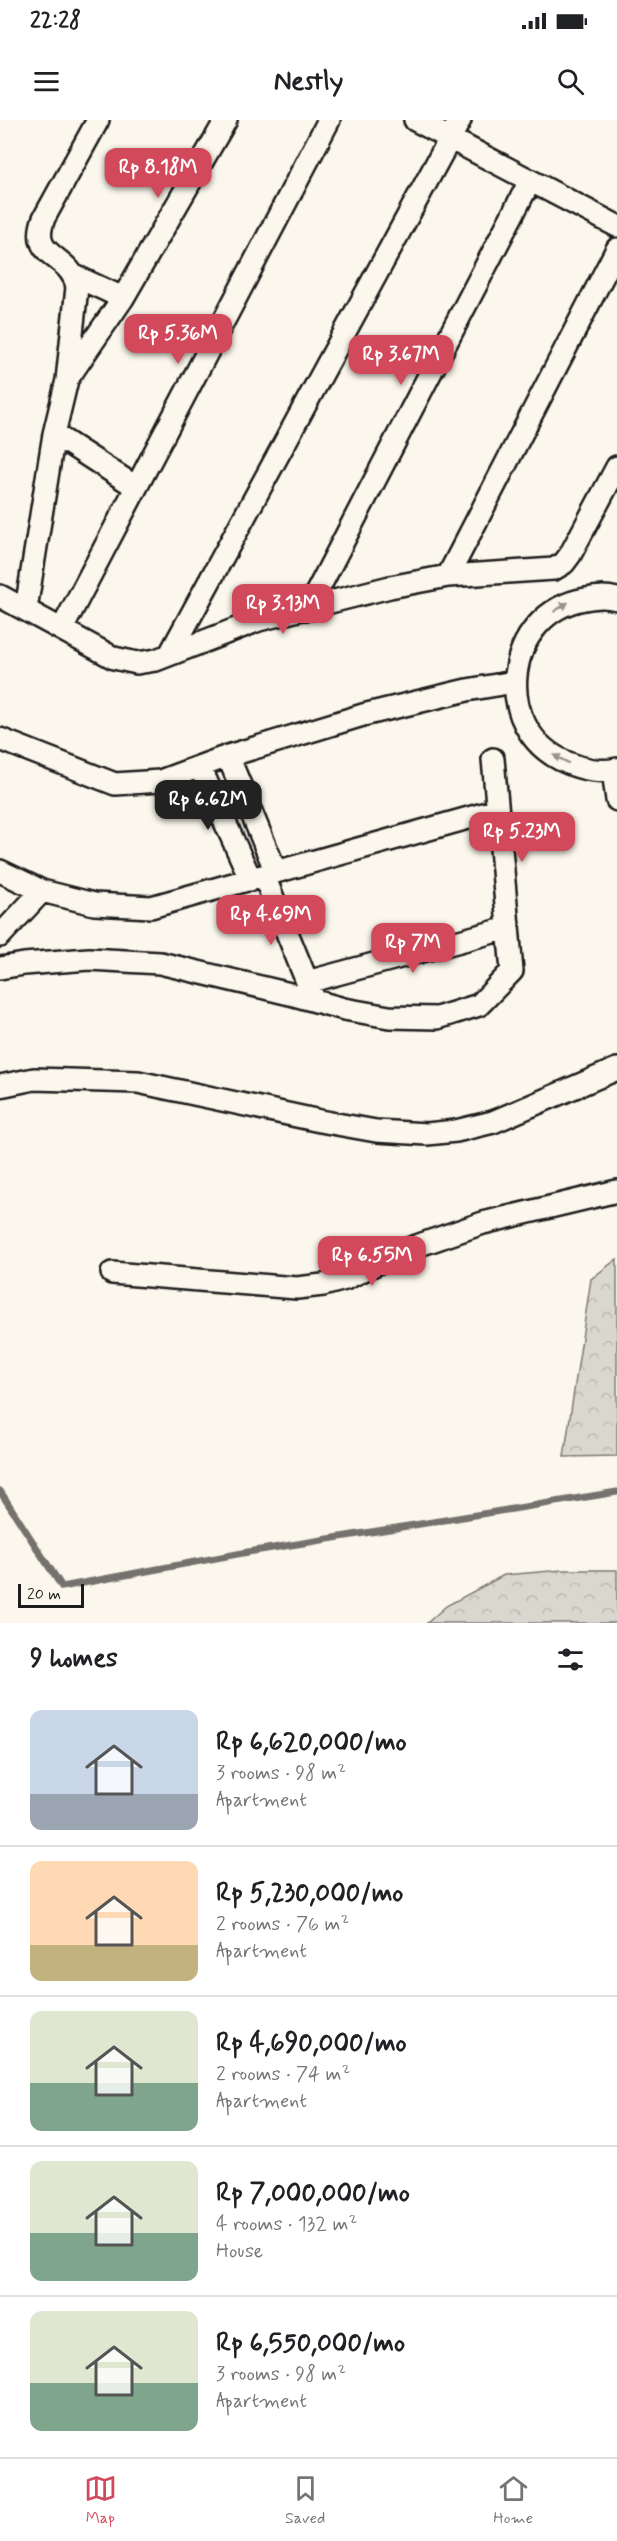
<!DOCTYPE html>
<meta charset="utf-8">
<style>
:root{--surface:#fff;--page:#f2f2f2;--text:#202124;--muted:#757577;--line:#e0e0e0;--accent:#d1495b}
body{margin:0;font-family:Mynerve,sans-serif;background:var(--page);color:var(--text);height:100vh;display:flex;flex-direction:column;font-size:22px;white-space:nowrap}
*{box-sizing:border-box;margin:0}
p{font-size:20px;color:var(--muted)}
.icon{flex:none;width:33px;height:33px;fill:none;stroke:currentColor;stroke-width:2;stroke-linecap:round;stroke-linejoin:round}
.map{position:relative;height:1503px;overflow:hidden}
.panel{display:flex;flex-direction:column;background:var(--surface);flex:1}
.panel>*{flex:none}
.scale{position:absolute;left:18px;bottom:15px;width:66px;box-sizing:border-box;padding-left:6px;border:3px solid #1c1c1c;border-top:0;font-size:16px;line-height:21px;white-space:nowrap;color:#1c1c1c;-webkit-text-stroke:4px #fbf7ec;paint-order:stroke}
.price{position:absolute;translate:-50% -51px;padding:0 14px;border-radius:12px;background:var(--accent);color:#fff;font-size:20px;line-height:39px;filter:drop-shadow(0 2px 3px #0008)}
.price::after{content:'';position:absolute;left:50%;top:36px;width:18px;height:14px;margin-left:-9px;background:inherit;clip-path:polygon(0 0,100% 0,50% 100%)}
.price.current{background:#222;color:#fff}
ul{padding:0;list-style:none}
li{display:flex;align-items:center;gap:18px;height:150px;padding:0 30px}
li+li{border-top:2px solid var(--line)}
li span{display:grid;place-items:center;flex:none;width:168px;height:120px;border-radius:12px;color:#555}
li>.icon{margin-inline-start:auto}
span .icon{width:72px;height:72px;fill:#fffc;stroke-width:1}
li b{font-size:26px}
h2{display:flex;justify-content:space-between;align-items:center;height:72px;padding:0 30px;font-size:26px}
.status{display:flex;justify-content:space-between;align-items:center;height:42px;padding:0 30px;background:var(--surface);direction:ltr}
.status svg{height:16px;fill:currentColor}
header{display:flex;justify-content:space-between;align-items:center;height:78px;padding:0 30px;background:var(--surface);font-size:27px;font-weight:700}
.menu{display:flex;justify-content:space-around;align-items:center;height:84px;border-top:2px solid var(--line);background:var(--surface);font-size:16px;color:var(--muted)}
.menu a{display:grid;justify-items:center;gap:3px}
.menu .current{color:var(--accent)}
.map>svg:first-child{display:block}
.forest{fill:url(#forest-crowns);stroke:#7b7a75;stroke-width:1.5}
.lines{fill:none;stroke-linecap:round;stroke-linejoin:round}
.stream{stroke:#74726e;stroke-width:7}
.minor-casing{stroke:#1c1c1c;stroke-width:26}
.minor{stroke:#fbf7ec;stroke-width:21}
.oneway{fill:#97948e}
</style>
<div class="status"><b>22:28</b><svg viewBox="0 0 49 12"><path d="M0 12V9h3v3zM5 12V6h3v6zM10 12V3h3v9zM15 12V0h3v12zM26 1h20v11H26zM47 4h2v5h-2z"/></svg></div>
<header><svg class="icon" aria-label="menu" viewBox="0 0 24 24"><path d="M4 6h16M4 12h16M4 18h16"/></svg>Nestly<svg class="icon" aria-label="search" viewBox="0 0 24 24"><circle cx="10" cy="10" r="6"/><path d="M15 15l6 6"/></svg></header>
<div class="map">
<svg width="617" height="1503" viewBox="0 0 617 1503">
<defs>
<pattern id="forest-crowns" width="20" height="18" patternUnits="userSpaceOnUse" patternTransform="scale(1.5)"><rect width="20" height="18" fill="#dad7ce"/><path d="M2 6a3 3 0 1 1 6 0M12 15a3 3 0 1 1 6 0" fill="none" stroke="#bab8b0"/></pattern>
</defs>
<rect width="100%" height="100%" fill="#fbf7ec"/>
<filter id="ink" filterUnits="userSpaceOnUse"><feTurbulence type="fractalNoise" baseFrequency=".0167" numOctaves="2"/><feDisplacementMap in="SourceGraphic" scale="12" xChannelSelector="R" yChannelSelector="G"/><feConvolveMatrix kernelMatrix="1 2 1 2 8 2 1 2 1" color-interpolation-filters="sRGB"/></filter>
<g filter="url(#ink)">
<!-- forest -->
<path class="forest" d="M 617,1139 L 617,1336 L 564,1337 L 591,1159 Z
M 563,1450 L 617,1450 L 617,1503 L 427,1503 L 446,1486 L 504,1455 Z"/>
<g class="lines">
<!-- stream -->
<path class="stream" d="M 0,1371 L 62,1467 L 248,1432 L 617,1372"/>
<defs>
<path id="minor" d="M 415,0 L 617,106
M 75,156 L 123,178
M 68,258 L 123,178 L 226,0
M 54,314 L 136,367
M 448,456 L 617,129
M 0,476 L 114,538 L 137,543 L 156,540 L 259,500 L 390,467 L 448,456 L 554,449 L 564,443 L 570,435 L 617,347
M 617,479 C 605,476 597,477 585,479 C 503,493 489,611 568,643 C 582,649 601,653 617,649
M 26,489 L 54,314 L 67,260 L 77,167 C 71,133 28,140 44,98 L 98,0
M 308,489 L 530,61
M 62,509 L 329,0
M 170,534 L 460,0
M 0,619 L 115,664 L 160,661 L 228,636 L 363,595 L 467,570 L 514,562
M 228,636 L 276,752
M 200,647 L 251,760
M 613,650 L 617,680
M 0,751 L 42,771 L 94,784 L 151,787 L 497,690
M 264,756 L 312,874
M 0,816 L 42,771
M 0,848 L 24,844 L 89,839 L 160,843 L 290,874 L 344,889 L 389,897 L 437,898 L 479,885 L 512,851 L 493,639
M 307,862 L 508,808
M 0,966 L 34,959 L 138,962 L 320,1001 L 376,1011 L 427,1014 L 456,1011 L 493,1002 L 617,949
M 112,1153 L 297,1168 L 323,1165 L 345,1159 L 402,1131 L 483,1103 L 617,1071"/>
</defs>
<!-- minor casing -->
<use href="#minor" class="minor-casing"/>
<!-- minor -->
<use href="#minor" class="minor"/>
</g>
<!-- one-way arrows -->
<defs><path id="oneway-solid" d="M-6-.8H1V-3.2L6.5 0L1 3.2V.8H-6Z" transform="scale(1.5)"/></defs>
<g class="oneway">
<use href="#oneway-solid" transform="translate(561 487) rotate(-33)"/>
<use href="#oneway-solid" transform="translate(561 639) rotate(-153)"/>
</g>
</g>
</svg>
<div class="scale">20 m</div>
<b class="price" style="left:158px;top:79px">Rp 8.18M</b>
<b class="price" style="left:178px;top:245px">Rp 5.36M</b>
<b class="price" style="left:401px;top:266px">Rp 3.67M</b>
<b class="price" style="left:283px;top:515px">Rp 3.13M</b>
<b class="price current" style="left:208px;top:711px">Rp 6.62M</b>
<b class="price" style="left:522px;top:743px">Rp 5.23M</b>
<b class="price" style="left:271px;top:826px">Rp 4.69M</b>
<b class="price" style="left:413px;top:854px">Rp 7M</b>
<b class="price" style="left:372px;top:1167px">Rp 6.55M</b>
</div>
<section class="panel">
<h2>9 homes<svg class="icon" aria-label="filters" viewBox="0 0 24 24"><path d="M4 7h16M4 17h16"/><circle cx="9" cy="7" r="2"/><circle cx="15" cy="17" r="2"/></svg></h2>
<ul>
<li><span style="background:linear-gradient(#c9d6e8 70%,#9aa5b1 0)"><svg class="icon" aria-label="home" viewBox="0 0 24 24"><path d="M3 11l9-7 9 7M6 9v11h12V9"/></svg></span><div><b>Rp 6,620,000/mo</b><p>3 rooms · 98 m²</p><p>Apartment</p></div></li>
<li><span style="background:linear-gradient(#ffd9b3 70%,#c2b280 0)"><svg class="icon" aria-label="home" viewBox="0 0 24 24"><path d="M3 11l9-7 9 7M6 9v11h12V9"/></svg></span><div><b>Rp 5,230,000/mo</b><p>2 rooms · 76 m²</p><p>Apartment</p></div></li>
<li><span style="background:linear-gradient(#dfe7d0 60%,#7fa58c 0)"><svg class="icon" aria-label="home" viewBox="0 0 24 24"><path d="M3 11l9-7 9 7M6 9v11h12V9"/></svg></span><div><b>Rp 4,690,000/mo</b><p>2 rooms · 74 m²</p><p>Apartment</p></div></li>
<li><span style="background:linear-gradient(#dfe7d0 60%,#7fa58c 0)"><svg class="icon" aria-label="home" viewBox="0 0 24 24"><path d="M3 11l9-7 9 7M6 9v11h12V9"/></svg></span><div><b>Rp 7,000,000/mo</b><p>4 rooms · 132 m²</p><p>House</p></div></li>
<li><span style="background:linear-gradient(#dfe7d0 60%,#7fa58c 0)"><svg class="icon" aria-label="home" viewBox="0 0 24 24"><path d="M3 11l9-7 9 7M6 9v11h12V9"/></svg></span><div><b>Rp 6,550,000/mo</b><p>3 rooms · 98 m²</p><p>Apartment</p></div></li>
</ul>
</section>
<nav class="menu">
<a class="current"><svg class="icon" aria-label="map" viewBox="0 0 24 24"><path d="M3 6l6-2 6 2 6-2v14l-6 2-6-2-6 2zM9 4v14M15 6v14"/></svg>Map</a>
<a><svg class="icon" aria-label="saved" viewBox="0 0 24 24"><path d="M7 4h10v16l-5-4-5 4z"/></svg>Saved</a>
<a><svg class="icon" aria-label="home" viewBox="0 0 24 24"><path d="M3 11l9-7 9 7M6 9v11h12V9"/></svg>Home</a>
</nav>
